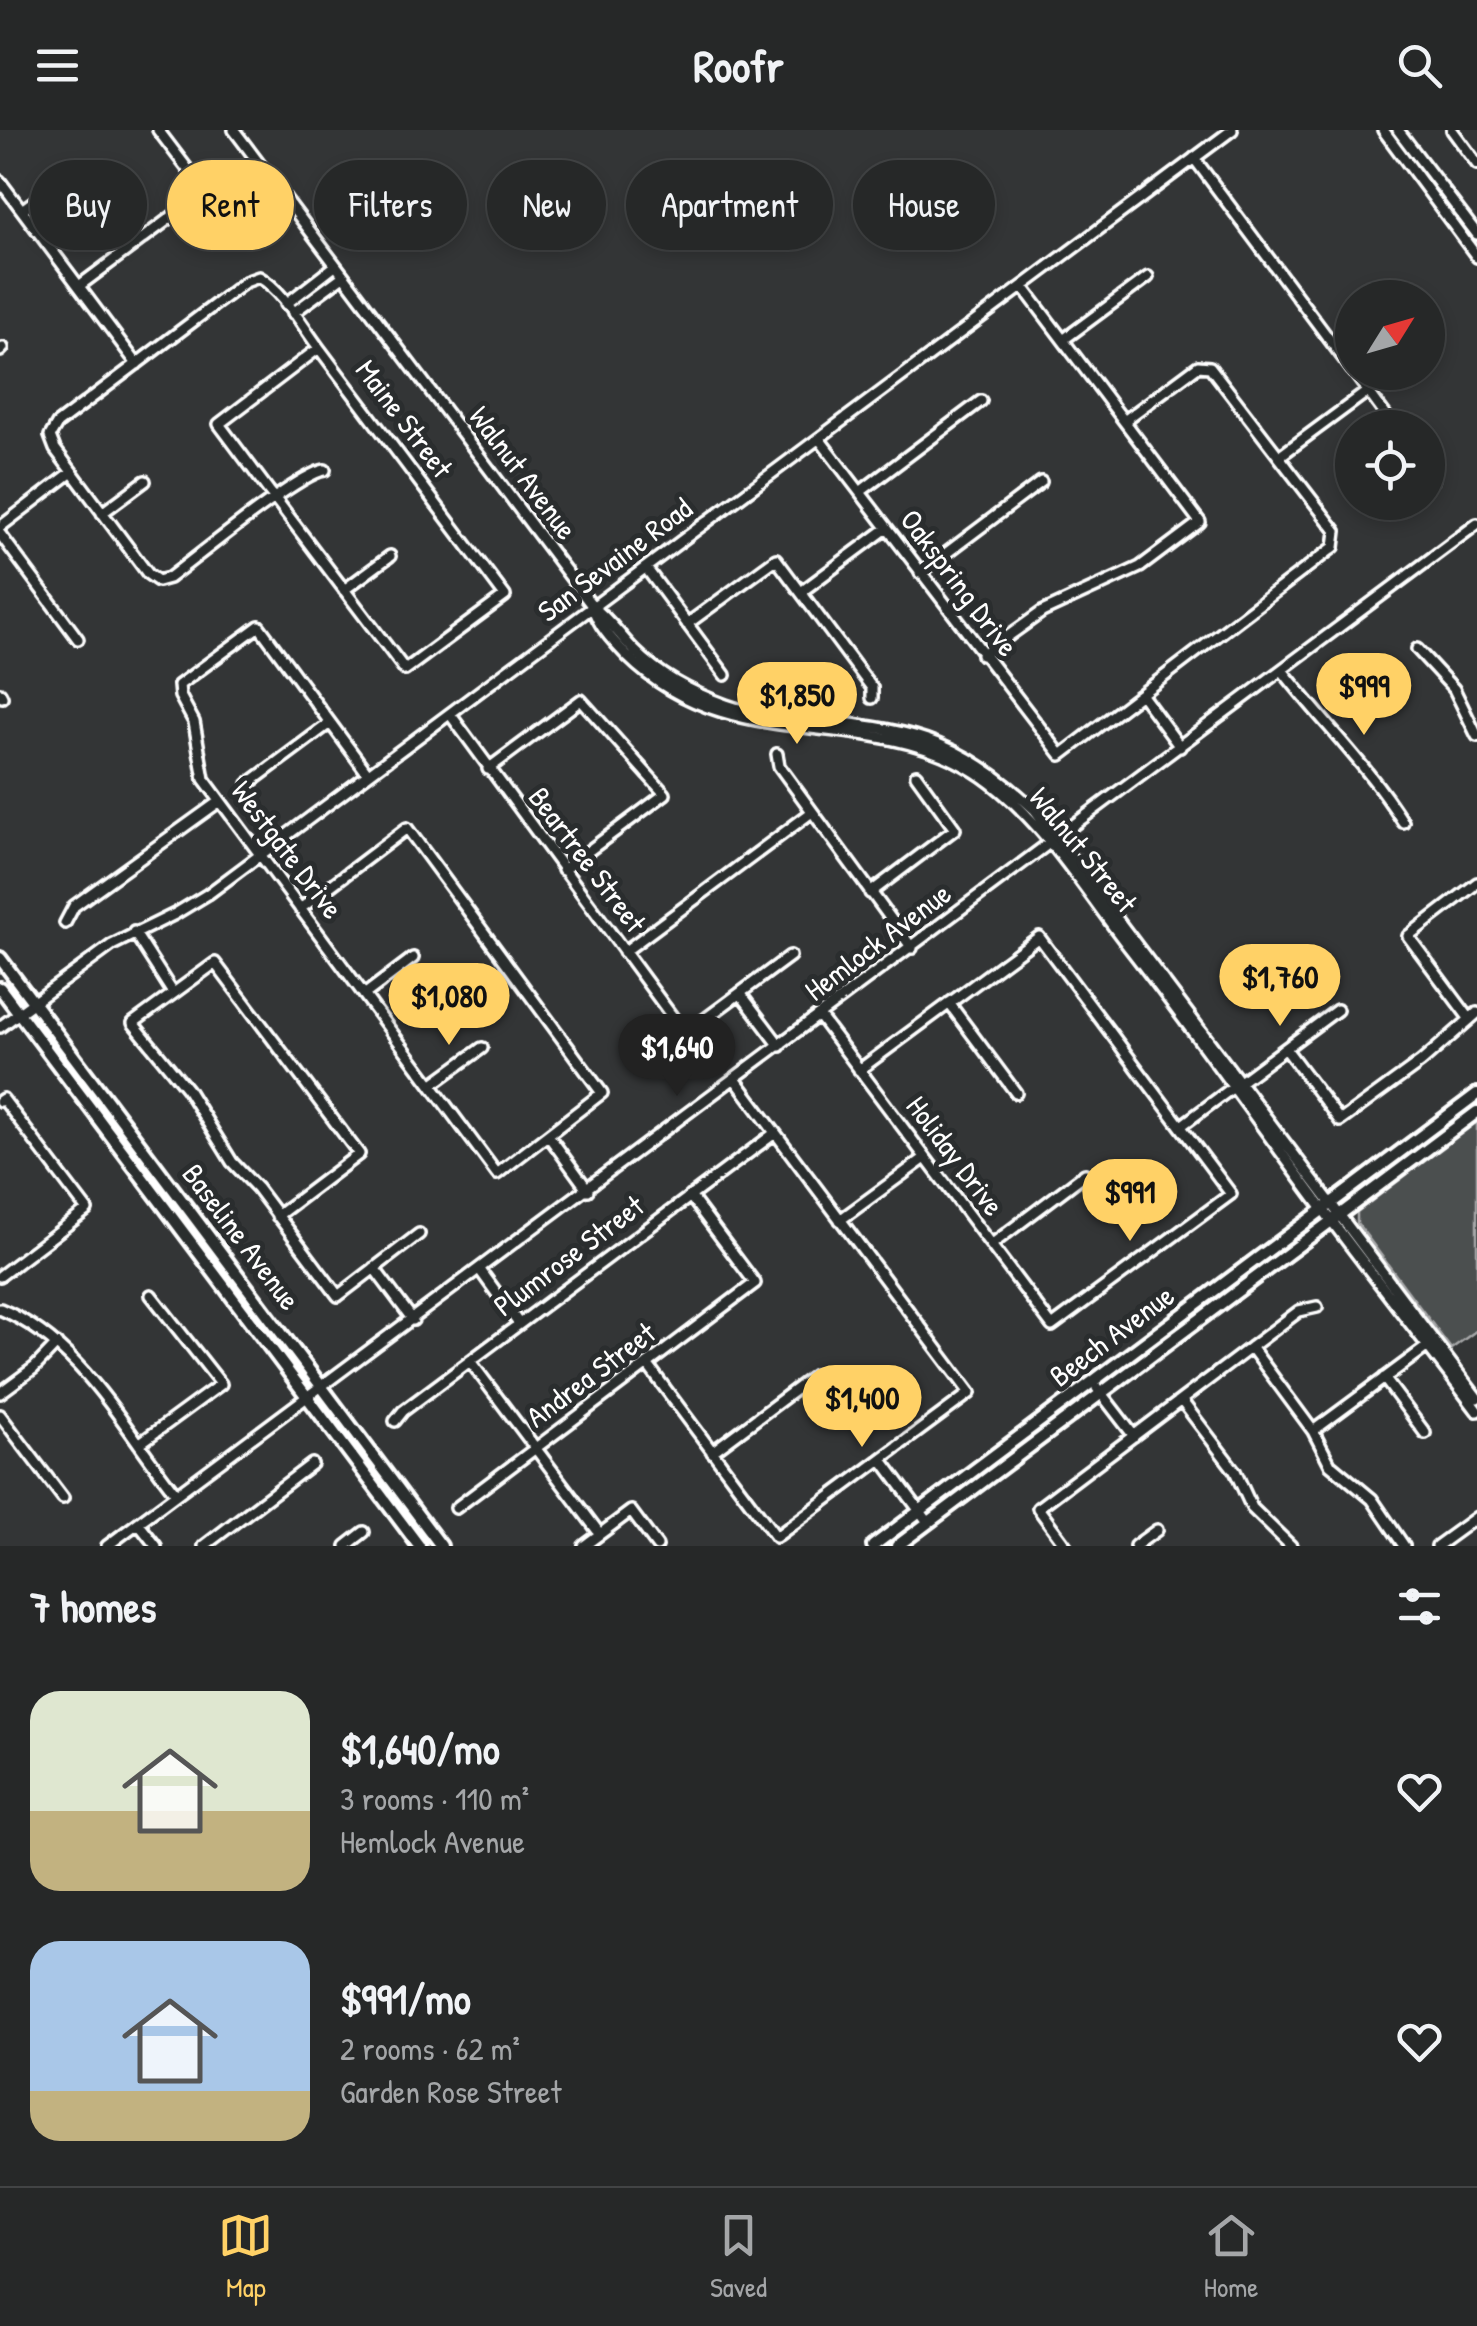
<!DOCTYPE html>
<meta charset="utf-8">
<style>
:root{--surface:#262828;--page:#2e3030;--text:#f1f3f6;--muted:#a4a6a8;--line:#424445;--accent:#ffd166}
body{margin:0;font-family:"Patrick Hand",sans-serif;background:var(--page);color:var(--text);height:100vh;display:flex;flex-direction:column;font-size:38px;white-space:nowrap}
*{box-sizing:border-box;margin:0}
p{font-size:32px;color:var(--muted)}
.icon{flex:none;width:55px;height:55px;fill:none;stroke:currentColor;stroke-width:2;stroke-linecap:round;stroke-linejoin:round}
.map{position:relative;height:1416px;overflow:hidden}
.details{display:flex;flex-direction:column;background:var(--surface);flex:1}
.details>*{flex:none}
.guide{position:absolute;left:30px;top:30px;width:1418px;height:90px;display:flex;gap:20px}
.needle{width:65px;rotate:53deg}
.controls{position:absolute;left:1335px;top:150px;display:grid;gap:20px}
.controls a{display:grid;place-items:center;width:110px;height:110px;border-radius:50%;background:var(--surface);box-shadow:0 5px 15px #0003,0 0 0 2px var(--line);font-size:50px}
.price{position:absolute;translate:-50% -85px;padding:0 22px;border-radius:35px;background:var(--accent);color:#111;font-size:32px;line-height:65px;filter:drop-shadow(0 2px 5px #0008)}
.price::after{content:'';position:absolute;left:50%;top:60px;width:30px;height:22px;margin-left:-15px;background:inherit;clip-path:polygon(0 0,100% 0,50% 100%)}
.price.on{background:#222;color:#fff}
ul{padding:0;list-style:none}
li{display:flex;align-items:center;gap:30px;height:250px;padding:0 30px}
li span{display:grid;place-items:center;flex:none;width:280px;height:200px;border-radius:30px;color:#555}
li>.icon{margin-inline-start:auto}
span .icon{width:120px;height:120px;fill:#fffc;stroke-width:1}
li b{font-size:42px}
h2{display:flex;justify-content:space-between;align-items:center;height:120px;padding:0 30px;font-size:42px}
.chip{padding:0 35px;border-radius:45px;background:var(--surface);box-shadow:0 5px 15px #0003,0 0 0 2px var(--line);font-size:35px;line-height:90px}
.chip.on{background:var(--accent);color:#111}
header{display:flex;justify-content:space-between;align-items:center;height:130px;padding:0 30px;background:var(--surface);font-size:45px;font-weight:700}
.menu{display:flex;justify-content:space-around;align-items:center;height:140px;border-top:2px solid var(--line);background:var(--surface);font-size:28px;color:var(--muted)}
.menu a{display:grid;justify-items:center;gap:5px}
.menu .on{color:var(--accent)}
.map>svg:first-child{display:block}
.green{fill:#4c4f50;stroke:#a6a7a8;stroke-width:2.5}
.lines{fill:none;stroke-linecap:round;stroke-linejoin:round}
.minor-casing{stroke:#fff;stroke-width:16}
.major-casing{stroke:#fff;stroke-width:18}
.minor{stroke:#2a2d2e;stroke-width:9}
.major{stroke:#2a2d2e;stroke-width:10}
.labels{text-anchor:middle;stroke-width:10;stroke-linejoin:round;paint-order:stroke}
.street-label{font-size:30px;fill:#fff;stroke:#2a2d2e}
</style>
<header><svg class="icon" aria-label="menu" viewBox="0 0 24 24"><path d="M4 6h16M4 12h16M4 18h16"/></svg>Roofr<svg class="icon" aria-label="search" viewBox="0 0 24 24"><circle cx="10" cy="10" r="6"/><path d="M15 15l6 6"/></svg></header>
<div class="map">
<svg width="1477" height="1416" viewBox="0 0 1477 1416">
<rect width="100%" height="100%" fill="#333536"/>
<filter id="ink" filterUnits="userSpaceOnUse"><feTurbulence type="fractalNoise" baseFrequency=".01" numOctaves="2"/><feDisplacementMap in="SourceGraphic" scale="20" xChannelSelector="R" yChannelSelector="G"/><feConvolveMatrix kernelMatrix="1 2 1 2 8 2 1 2 1" color-interpolation-filters="sRGB"/></filter>
<g filter="url(#ink)">
<!-- green -->
<path class="green" d="M 1477,992 L 1477,1200 L 1451,1219 L 1357,1093 L 1357,1082 Z"/>
<g class="lines">
<defs>
<path id="minor" d="M 234,0 L 593,477 C 609,489 621,507 635,521 C 660,546 692,563 726,575 C 757,586 791,588 824,591 C 917,600 965,614 1035,680 L 1477,1268
M 1383,0 L 1477,127
M 1398,0 L 1477,104
M 1452,0 L 1477,34
M 1194,28 L 1352,240
M 0,51 L 137,234
M 22,80 L 67,47
M 79,156 L 205,62 L 158,0
M 286,174 L 335,136
M 293,183 L 343,146
M 1063,210 L 1148,147
M 319,218 L 219,294 L 269,361 L 280,375 L 405,540 L 505,466 L 319,218 C 302,196 284,161 259,147 L 245,152 L 57,294 L 50,306 L 55,319 L 148,444 L 158,451 L 169,448 C 196,428 299,343 325,340
M 0,221 L 3,218
M 1354,242 L 1395,298
M 820,310 L 1061,625 L 1334,417 L 1336,401 L 1210,237 L 1198,236 L 1124,291
M 1280,326 L 1368,261
M 1428,341 L 1433,349
M 860,362 L 981,271
M 102,383 L 145,351
M 0,397 L 72,342
M 0,404 L 78,509
M 646,438 L 725,545
M 920,443 L 1041,352
M 344,460 L 390,426
M 801,462 L 887,398
M 593,477 C 598,496 614,512 627,526 C 736,634 881,567 991,653 C 1049,698 1087,764 1132,821 C 1198,906 1260,995 1325,1082 C 1375,1149 1427,1214 1477,1281
M 687,494 L 776,429 L 872,558 L 872,568
M 1417,519 L 1454,559 L 1477,606
M 982,525 L 1042,482 L 1140,437 L 1200,392 L 1023,157
M 1282,540 C 1322,592 1369,637 1403,692
M 0,563 L 2,567
M 1141,564 L 1180,617
M 450,584 L 685,904 L 790,826
M 777,624 L 779,636 L 912,818
M 488,639 L 581,570 L 665,664 L 563,740
M 248,654 L 330,593
M 870,763 L 955,699 L 916,645
M 300,779 L 407,698 L 602,963 L 497,1044 L 204,649 L 194,592 L 180,566 L 179,555 L 259,496 L 368,644
M 65,793 L 74,776 L 220,671
M 134,802 L 173,863
M 624,822 L 812,682
M 740,863 L 780,916
M 364,865 L 413,828
M 949,873 L 1016,963
M 820,887 C 897,989 974,1093 1052,1196 L 1231,1064 L 1039,807 L 859,940
M 1469,888 L 1408,806 L 1477,753
M 0,897 L 112,815 L 175,784 L 208,764 L 1232,0
M 1286,919 L 1340,991 L 1421,932 L 1477,883
M 431,955 L 482,918
M 0,971 L 3,969 L 87,1080 L 0,1146
M 1181,996 L 1337,880
M 548,1005 L 588,1060
M 277,1086 L 359,1024 L 215,833 L 133,893 L 187,959 L 232,1032 L 257,1058 L 338,1166 L 419,1104
M 840,1090 L 925,1028
M 991,1115 L 1085,1044
M 374,1138 L 413,1190
M 480,1140 L 519,1194
M 0,1179 C 82,1213 123,1298 176,1364
M 1251,1217 L 1313,1301 L 1330,1334 L 1372,1369 L 1404,1416
M 470,1231 L 600,1404
M 647,1234 L 776,1407 L 970,1263 L 735,949
M 1384,1248 L 1425,1303
M 1097,1258 L 1134,1306
M 0,1263 L 34,1238 L 57,1214
M 1181,1270 L 1235,1341 L 1252,1378 L 1291,1416
M 0,1285 L 63,1368
M 395,1291 L 403,1281 L 775,1003
M 1313,1301 L 1428,1216
M 139,1314 L 221,1254 L 151,1165
M 712,1322 L 815,1245
M 882,1330 L 928,1392
M 456,1378 L 755,1153 L 690,1066
M 138,1393 L 156,1416
M 107,1416 L 1477,394
M 204,1416 L 312,1334
M 346,1416 L 364,1402
M 584,1416 L 631,1381 L 657,1416
M 1066,1416 L 1038,1378 L 1299,1181 L 1317,1177
M 1135,1416 L 1157,1400
M 1437,1416 L 1477,1387"/>
<path id="major" d="M 0,828 L 441,1416
M 0,858 L 419,1416
M 873,1416 L 1477,964
M 897,1416 L 1477,982"/>
</defs>
<!-- minor casing -->
<use href="#minor" class="minor-casing"/>
<!-- major casing -->
<use href="#major" class="major-casing"/>
<!-- minor -->
<use href="#minor" class="minor"/>
<!-- major -->
<use href="#major" class="major"/>
</g>
</g>
<g class="labels">
<!-- street labels -->
<g class="street-label">
<text transform="translate(404 289) rotate(53)" y="10">Maine Street</text>
<text transform="translate(523 343) rotate(53)" y="10">Walnut Avenue</text>
<text transform="translate(615 430) rotate(-37)" y="10">San Sevaine Road</text>
<text transform="translate(959 453) rotate(53)" y="10">Oakspring Drive</text>
<text transform="translate(287 720) rotate(53)" y="10">Westgate Drive</text>
<text transform="translate(1083 720) rotate(51)" y="10">Walnut Street</text>
<text transform="translate(587 730) rotate(53)" y="10">Beartree Street</text>
<text transform="translate(878 812) rotate(-37)" y="10">Hemlock Avenue</text>
<text transform="translate(955 1026) rotate(53)" y="10">Holiday Drive</text>
<text transform="translate(241 1107) rotate(53)" y="10">Baseline Avenue</text>
<text transform="translate(569 1126) rotate(-37)" y="10">Plumrose Street</text>
<text transform="translate(1112 1206) rotate(-37)" y="10">Beech Avenue</text>
<text transform="translate(591 1245) rotate(-37)" y="10">Andrea Street</text>
</g>
</g>
</svg>
<div class="controls">
<a><svg class="needle" viewBox="-14 -14 28 28"><path d="M0-13l5 13h-10z" fill="#e53935"/><path d="M0 13l5-13h-10z" fill="#a4a6a8"/></svg></a>
<a><svg class="icon" aria-label="locate" viewBox="0 0 24 24"><circle cx="12" cy="12" r="6"/><path d="M12 2v4M12 18v4M2 12h4M18 12h4"/></svg></a>
</div>
<b class="price" style="left:1364px;top:608px">$999</b>
<b class="price" style="left:797px;top:617px">$1,850</b>
<b class="price" style="left:1280px;top:899px">$1,760</b>
<b class="price" style="left:449px;top:918px">$1,080</b>
<b class="price on" style="left:677px;top:969px">$1,640</b>
<b class="price" style="left:1130px;top:1114px">$991</b>
<b class="price" style="left:862px;top:1320px">$1,400</b>
<div class="guide">
<a class="chip">Buy</a>
<a class="chip on">Rent</a>
<a class="chip">Filters</a>
<a class="chip">New</a>
<a class="chip">Apartment</a>
<a class="chip">House</a>
</div>
</div>
<section class="details">
<h2>7 homes<svg class="icon" aria-label="filters" viewBox="0 0 24 24"><path d="M4 7h16M4 17h16"/><circle cx="9" cy="7" r="2"/><circle cx="15" cy="17" r="2"/></svg></h2>
<ul>
<li><span style="background:linear-gradient(#dfe7d0 60%,#c2b280 0)"><svg class="icon" aria-label="home" viewBox="0 0 24 24"><path d="M3 11l9-7 9 7M6 9v11h12V9"/></svg></span><div><b>$1,640/mo</b><p>3 rooms · 110 m²</p><p>Hemlock Avenue</p></div><svg class="icon" aria-label="heart" viewBox="0 0 24 24"><path d="M12 20l-8-8c-3-5 5-10 8-4 3-6 11-1 8 4z"/></svg></li>
<li><span style="background:linear-gradient(#a9c7e8 75%,#c2b280 0)"><svg class="icon" aria-label="home" viewBox="0 0 24 24"><path d="M3 11l9-7 9 7M6 9v11h12V9"/></svg></span><div><b>$991/mo</b><p>2 rooms · 62 m²</p><p>Garden Rose Street</p></div><svg class="icon" aria-label="heart" viewBox="0 0 24 24"><path d="M12 20l-8-8c-3-5 5-10 8-4 3-6 11-1 8 4z"/></svg></li>
</ul>
</section>
<nav class="menu">
<a class="on"><svg class="icon" aria-label="map" viewBox="0 0 24 24"><path d="M3 6l6-2 6 2 6-2v14l-6 2-6-2-6 2zM9 4v14M15 6v14"/></svg>Map</a>
<a><svg class="icon" aria-label="saved" viewBox="0 0 24 24"><path d="M7 4h10v16l-5-4-5 4z"/></svg>Saved</a>
<a><svg class="icon" aria-label="home" viewBox="0 0 24 24"><path d="M3 11l9-7 9 7M6 9v11h12V9"/></svg>Home</a>
</nav>
